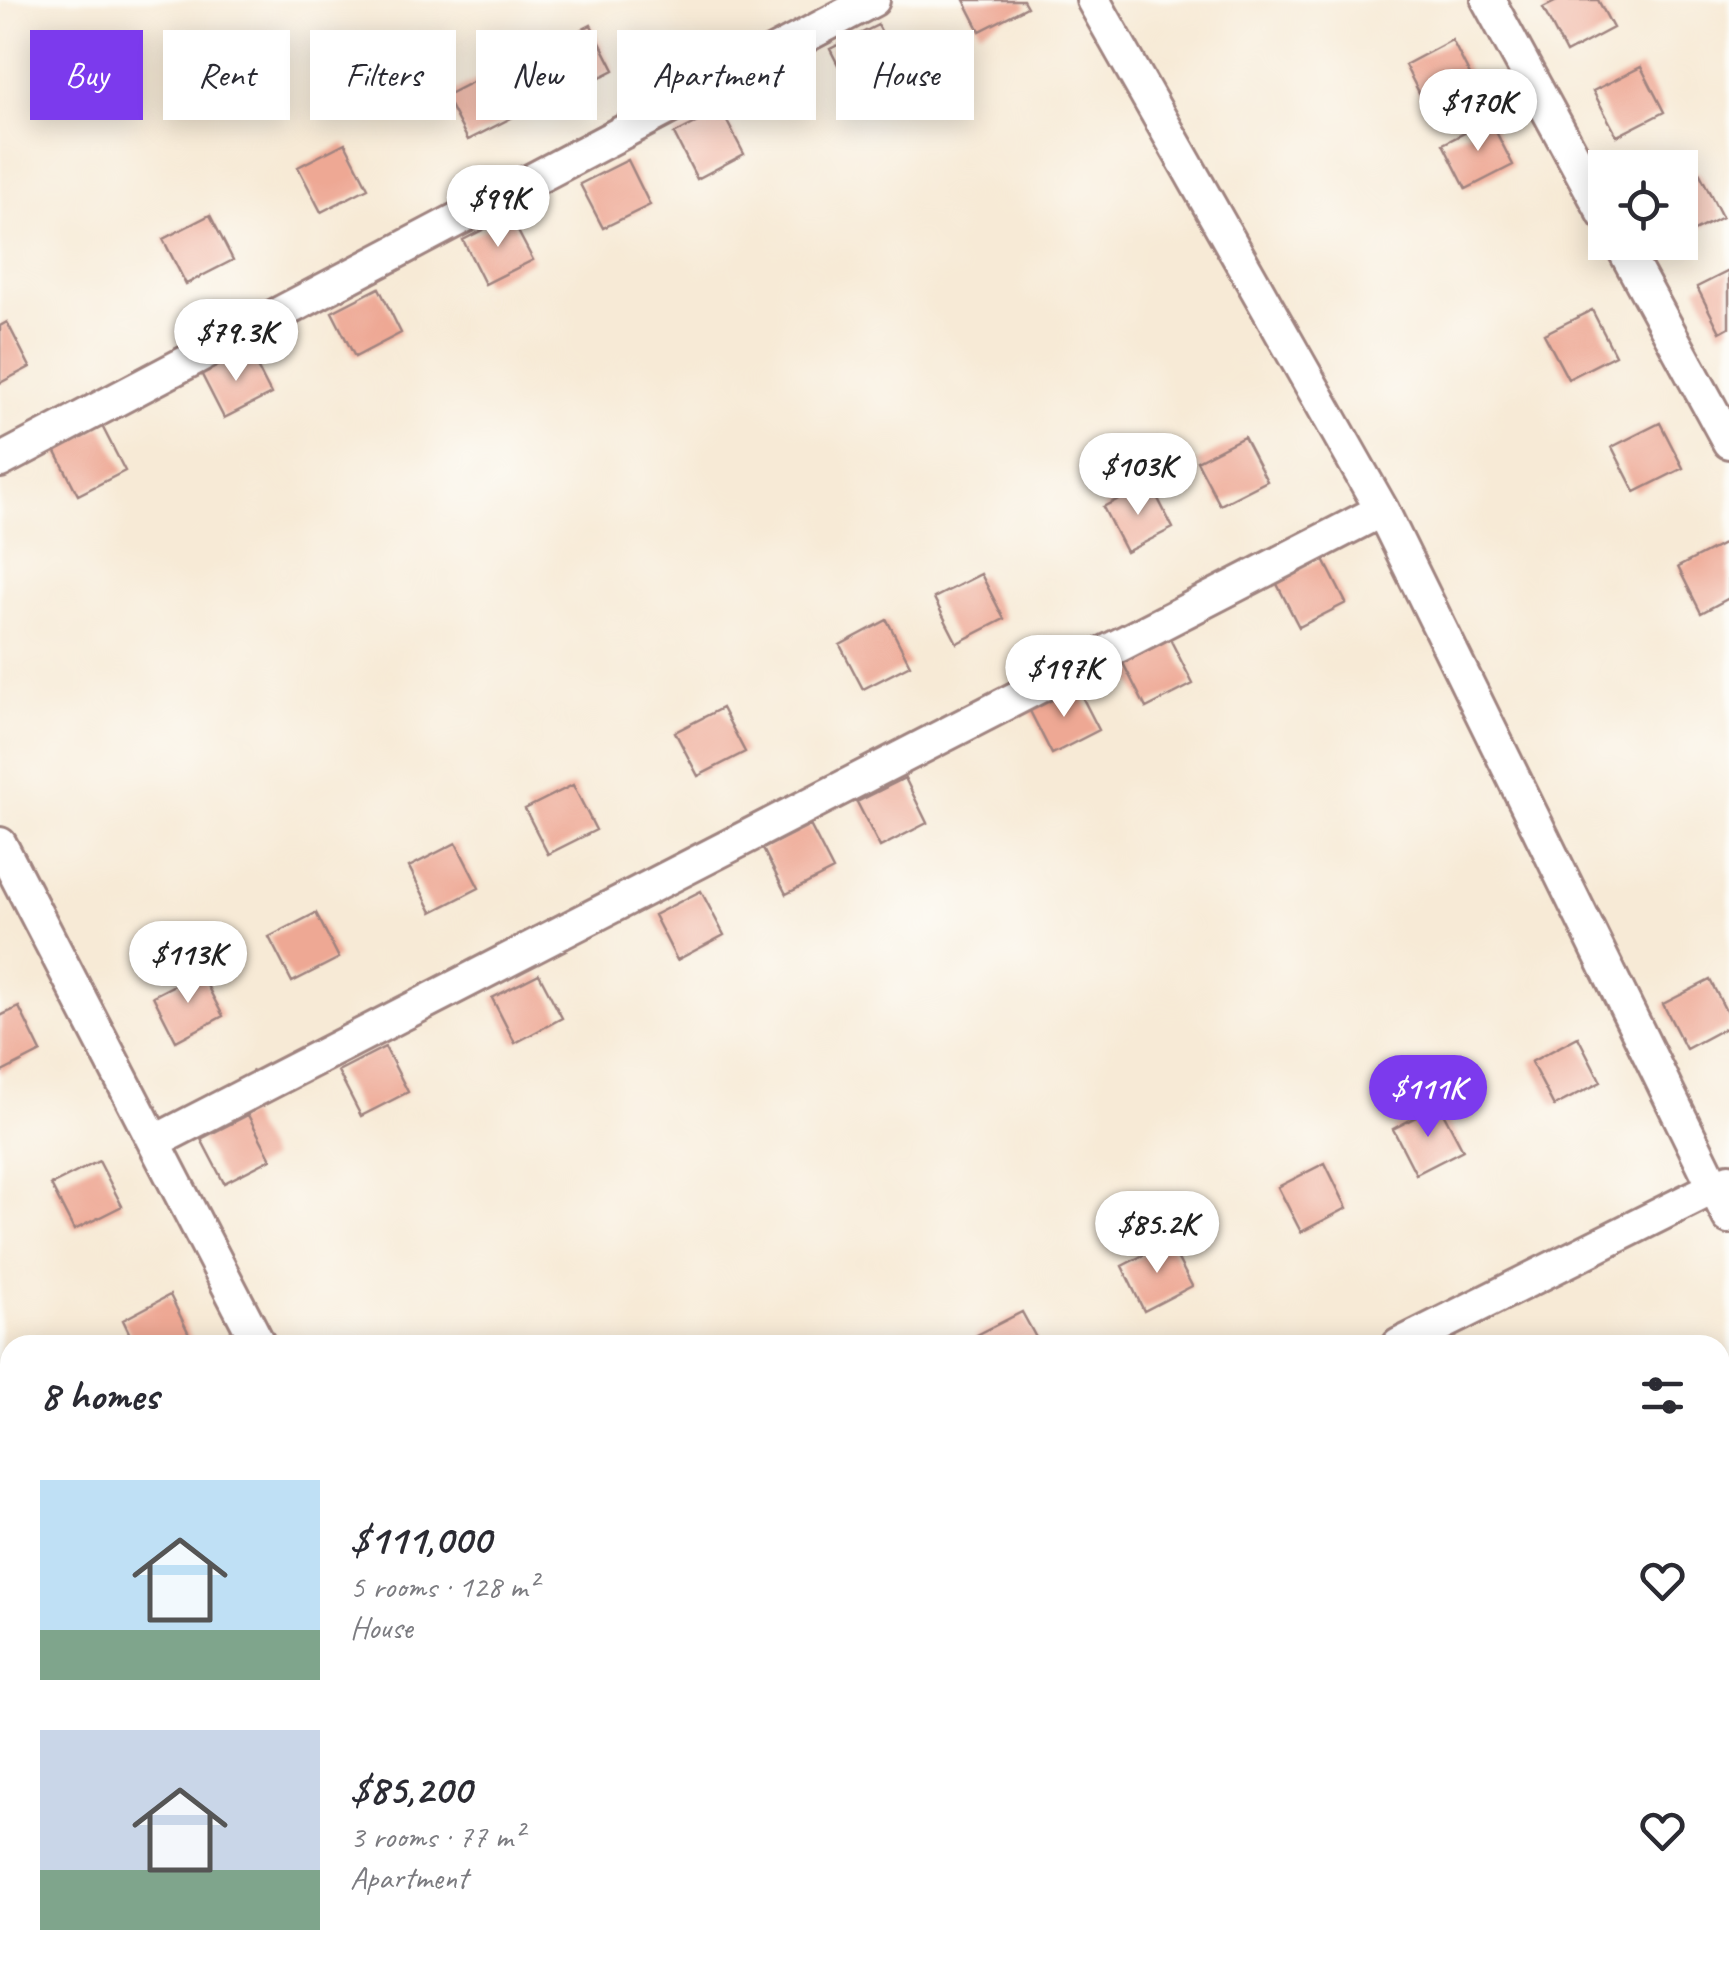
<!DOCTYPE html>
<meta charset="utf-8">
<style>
:root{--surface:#fff;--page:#f7f7f7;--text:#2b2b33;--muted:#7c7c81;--accent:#7c3aed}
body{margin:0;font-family:Caveat,sans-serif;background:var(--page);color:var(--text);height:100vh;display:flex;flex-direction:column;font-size:38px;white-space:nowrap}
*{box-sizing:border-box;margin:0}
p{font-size:32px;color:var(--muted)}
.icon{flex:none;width:55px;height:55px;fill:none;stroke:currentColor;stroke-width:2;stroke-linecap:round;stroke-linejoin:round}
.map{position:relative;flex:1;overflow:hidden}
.panel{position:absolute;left:0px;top:1335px;width:1730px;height:642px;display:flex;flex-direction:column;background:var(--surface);border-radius:30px 30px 0 0;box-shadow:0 5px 25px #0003}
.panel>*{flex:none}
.top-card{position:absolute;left:30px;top:30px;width:1000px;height:90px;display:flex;gap:20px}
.fabs{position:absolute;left:1588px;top:150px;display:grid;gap:20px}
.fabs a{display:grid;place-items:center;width:110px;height:110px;border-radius:0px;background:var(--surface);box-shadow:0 5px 25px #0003;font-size:50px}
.price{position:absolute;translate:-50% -85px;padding:0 22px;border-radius:35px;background:#fff;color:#222;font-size:32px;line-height:65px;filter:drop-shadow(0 2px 5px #0008)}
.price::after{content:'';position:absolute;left:50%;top:60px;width:30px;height:22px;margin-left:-15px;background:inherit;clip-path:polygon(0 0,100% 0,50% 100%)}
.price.on{background:var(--accent);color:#fff}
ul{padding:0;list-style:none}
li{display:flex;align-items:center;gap:30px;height:250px;padding:0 40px}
li span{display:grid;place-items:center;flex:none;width:280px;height:200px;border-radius:0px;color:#555}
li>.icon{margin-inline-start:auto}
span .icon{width:120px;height:120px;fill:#fffc;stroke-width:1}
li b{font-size:42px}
h2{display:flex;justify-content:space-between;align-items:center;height:120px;padding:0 40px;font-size:42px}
.chip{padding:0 35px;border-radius:0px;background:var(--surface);box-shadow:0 5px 25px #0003;font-size:35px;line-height:90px}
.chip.on{background:var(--accent);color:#fff}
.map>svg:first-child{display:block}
.building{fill:#eea894}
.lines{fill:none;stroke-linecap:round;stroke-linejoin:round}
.service-casing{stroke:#a08480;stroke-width:20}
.minor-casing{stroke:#a08480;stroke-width:38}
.service{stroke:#fff;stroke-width:15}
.minor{stroke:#fff;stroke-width:32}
</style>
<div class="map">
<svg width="1729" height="1977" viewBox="0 0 1729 1977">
<rect width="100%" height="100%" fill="#fdfcf7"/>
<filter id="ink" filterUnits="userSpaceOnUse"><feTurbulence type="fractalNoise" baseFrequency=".01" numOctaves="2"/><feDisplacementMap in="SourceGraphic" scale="20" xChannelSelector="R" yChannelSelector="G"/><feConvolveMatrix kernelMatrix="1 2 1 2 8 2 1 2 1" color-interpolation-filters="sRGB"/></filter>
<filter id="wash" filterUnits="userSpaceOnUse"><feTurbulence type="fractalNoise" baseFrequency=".0048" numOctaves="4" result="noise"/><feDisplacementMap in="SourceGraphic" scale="40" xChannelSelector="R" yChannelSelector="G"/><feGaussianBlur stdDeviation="2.25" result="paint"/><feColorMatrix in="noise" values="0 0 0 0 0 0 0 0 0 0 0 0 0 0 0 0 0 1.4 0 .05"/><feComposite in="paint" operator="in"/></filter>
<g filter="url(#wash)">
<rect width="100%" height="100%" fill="#f7ead6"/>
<g id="blocks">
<!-- building -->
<path class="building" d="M 964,0 L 1023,0 L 1027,7 L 980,31 Z
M 1559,0 L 1598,0 L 1613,28 L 1566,53 L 1543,8 Z
M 591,25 L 614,70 L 567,94 L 544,49 Z
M 878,25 L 901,70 L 853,94 L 830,49 Z
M 1452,40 L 1475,85 L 1428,110 L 1405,65 Z
M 1641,67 L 1664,112 L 1617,136 L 1593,91 Z
M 492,72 L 515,116 L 468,140 L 445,96 Z
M 721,110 L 744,154 L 697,179 L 674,134 Z
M 1490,120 L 1513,165 L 1466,189 L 1443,144 Z
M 345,143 L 368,188 L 321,212 L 298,167 Z
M 628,160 L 650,205 L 603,228 L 580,184 Z
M 1699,172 L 1722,217 L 1680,238 L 1680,181 Z
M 210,215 L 233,260 L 186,284 L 163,239 Z
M 510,216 L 533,260 L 485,284 L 463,240 Z
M 1729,271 L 1729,327 L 1720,332 L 1697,287 Z
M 379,288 L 401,333 L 355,357 L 332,312 Z
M 1592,310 L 1615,355 L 1568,379 L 1544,334 Z
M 7,322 L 30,367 L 0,383 L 0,326 Z
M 248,349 L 271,394 L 224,418 L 201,373 Z
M 1660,423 L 1683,468 L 1635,492 L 1612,447 Z
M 102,426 L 125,471 L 78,495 L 55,450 Z
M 1244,437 L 1267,481 L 1220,505 L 1197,461 Z
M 1150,483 L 1173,528 L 1126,552 L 1103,507 Z
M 1725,543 L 1729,550 L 1729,598 L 1701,613 L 1678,567 Z
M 1323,558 L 1346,603 L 1299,627 L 1276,582 Z
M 981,574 L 1004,619 L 957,643 L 934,598 Z
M 887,620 L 910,665 L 863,689 L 840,645 Z
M 1170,639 L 1193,684 L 1146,708 L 1123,663 Z
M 1076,685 L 1099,730 L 1052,754 L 1029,709 Z
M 722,708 L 745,752 L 698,776 L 675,732 Z
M 905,778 L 927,823 L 880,847 L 857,802 Z
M 573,785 L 596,830 L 548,854 L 525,809 Z
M 810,825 L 833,870 L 786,894 L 763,849 Z
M 456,843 L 479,888 L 432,912 L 409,867 Z
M 701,891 L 724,935 L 677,960 L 654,915 Z
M 316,913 L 339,958 L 292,982 L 269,937 Z
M 200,972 L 223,1016 L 176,1041 L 153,996 Z
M 539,974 L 562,1018 L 515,1043 L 492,998 Z
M 1710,980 L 1729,1017 L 1729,1026 L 1686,1049 L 1663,1004 Z
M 19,1007 L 41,1052 L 0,1073 L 0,1016 Z
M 1578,1037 L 1601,1082 L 1554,1106 L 1531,1062 Z
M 385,1047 L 408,1092 L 361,1116 L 338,1071 Z
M 1439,1105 L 1463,1150 L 1416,1174 L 1393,1129 Z
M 248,1115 L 271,1159 L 224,1183 L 201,1139 Z
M 99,1161 L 122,1206 L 74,1230 L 51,1185 Z
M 1325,1163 L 1347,1208 L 1301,1232 L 1278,1187 Z
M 1169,1242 L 1192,1286 L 1144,1311 L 1122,1266 Z
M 170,1295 L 192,1340 L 183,1345 L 135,1345 L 123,1320 Z
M 1022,1312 L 1040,1345 L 980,1345 L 975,1336 Z
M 1729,1374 L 1729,1430 L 1720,1435 L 1720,1378 Z"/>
</g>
</g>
<g filter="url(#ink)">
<use href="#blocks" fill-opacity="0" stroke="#a08480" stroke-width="2.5"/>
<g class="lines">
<defs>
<path id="service" d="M 1009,1968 L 1014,1977"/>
<path id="minor" d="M 1093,0 L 1382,510 L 1729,1217
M 1488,0 L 1605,215
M 1620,242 L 1729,442
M 0,461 L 873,0
M 0,844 L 259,1345
M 154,1142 L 1382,510
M 1399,1345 L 1729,1180
M 0,1947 L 10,1951
M 47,1968 L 69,1977
M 167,1977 L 184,1968"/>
</defs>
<!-- service casing -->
<use href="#service" class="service-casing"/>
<!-- minor casing -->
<use href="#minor" class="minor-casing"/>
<!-- service -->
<use href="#service" class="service"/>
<!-- minor -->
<use href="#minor" class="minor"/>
</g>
</g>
</svg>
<div class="fabs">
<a><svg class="icon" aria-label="locate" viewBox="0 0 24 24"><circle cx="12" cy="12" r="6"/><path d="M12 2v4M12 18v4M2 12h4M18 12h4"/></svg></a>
</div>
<b class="price" style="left:1478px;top:154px">$170K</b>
<b class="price" style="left:498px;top:250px">$99K</b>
<b class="price" style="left:236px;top:384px">$79.3K</b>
<b class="price" style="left:1138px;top:518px">$103K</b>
<b class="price" style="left:1064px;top:720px">$197K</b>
<b class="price" style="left:188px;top:1006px">$113K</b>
<b class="price on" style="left:1428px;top:1140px">$111K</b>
<b class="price" style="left:1157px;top:1276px">$85.2K</b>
<div class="top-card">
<a class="chip on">Buy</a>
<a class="chip">Rent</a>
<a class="chip">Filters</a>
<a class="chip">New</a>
<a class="chip">Apartment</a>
<a class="chip">House</a>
</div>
<section class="panel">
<h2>8 homes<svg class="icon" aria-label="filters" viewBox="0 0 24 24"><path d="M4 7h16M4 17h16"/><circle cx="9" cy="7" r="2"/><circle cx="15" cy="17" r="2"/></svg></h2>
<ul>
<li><span style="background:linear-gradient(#bfe0f5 75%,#7fa58c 0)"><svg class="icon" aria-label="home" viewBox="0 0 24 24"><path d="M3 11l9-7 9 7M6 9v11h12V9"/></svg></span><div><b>$111,000</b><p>5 rooms · 128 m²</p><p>House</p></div><svg class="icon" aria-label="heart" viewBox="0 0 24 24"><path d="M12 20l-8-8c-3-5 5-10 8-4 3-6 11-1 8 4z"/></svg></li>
<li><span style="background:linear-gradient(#c9d6e8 70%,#7fa58c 0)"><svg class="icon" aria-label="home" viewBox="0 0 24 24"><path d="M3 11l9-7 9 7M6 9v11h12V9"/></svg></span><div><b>$85,200</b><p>3 rooms · 77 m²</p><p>Apartment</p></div><svg class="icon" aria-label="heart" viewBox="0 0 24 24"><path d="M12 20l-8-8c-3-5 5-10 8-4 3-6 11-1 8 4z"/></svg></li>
</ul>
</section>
</div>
